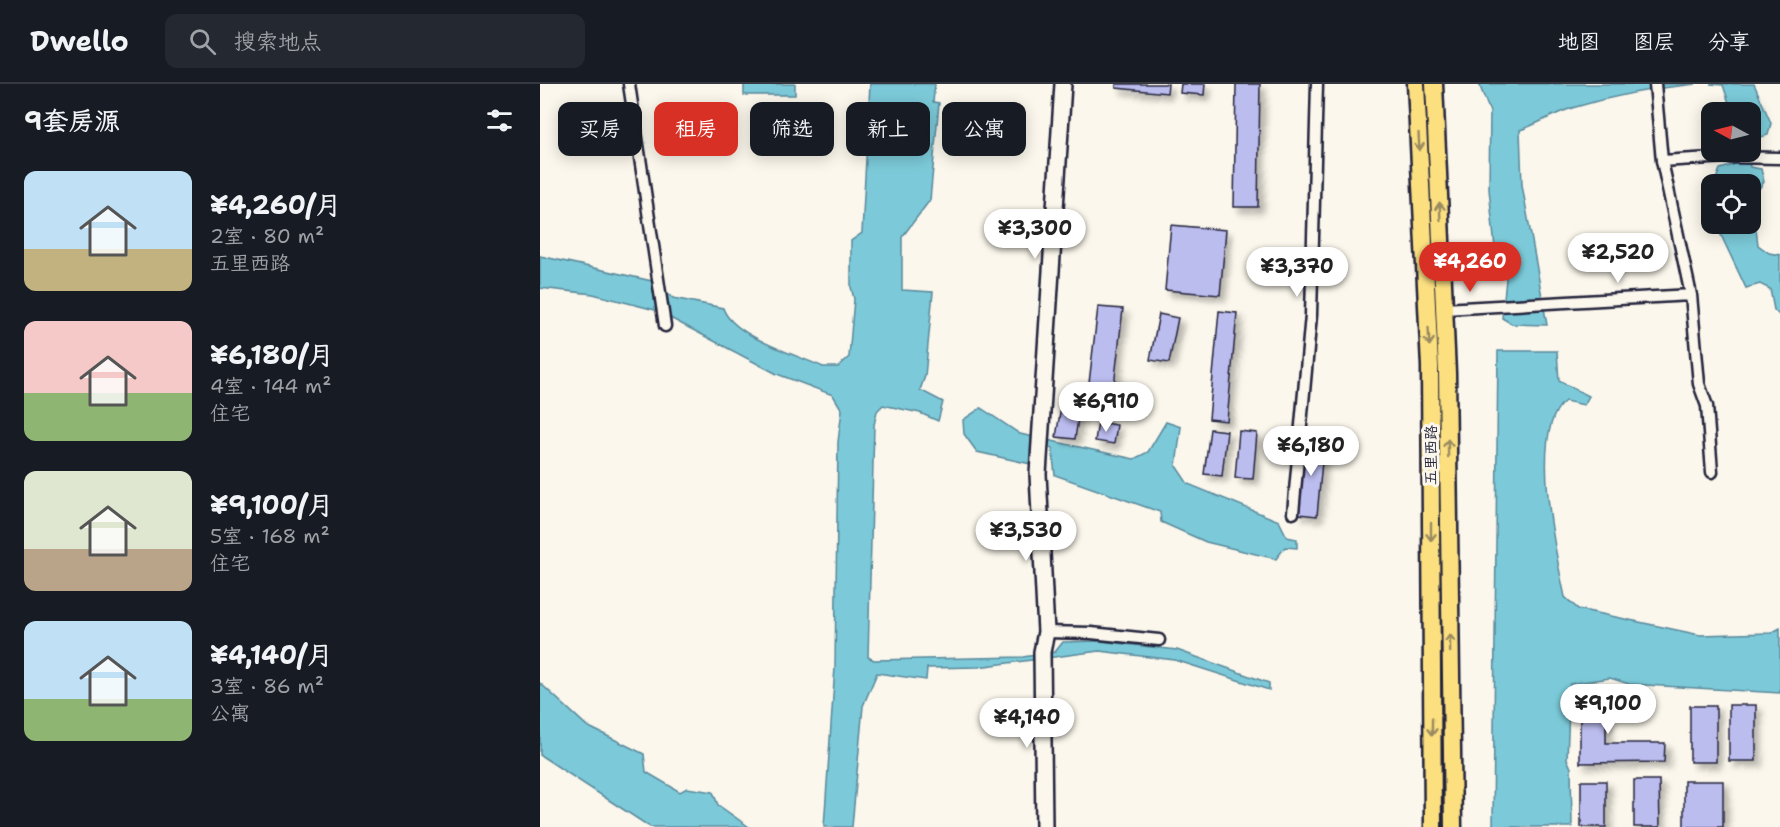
<!DOCTYPE html>
<html lang="zh">
<meta charset="utf-8">
<style>
:root{--surface:#171b24;--page:#242831;--text:#f1f3f6;--muted:#9ea1a6;--line:#363941;--accent:#d93025}
body{margin:0;font-family:"Shantell Sans","LXGW WenKai TC",sans-serif;background:var(--page);color:var(--text);height:100vh;display:flex;flex-direction:column;font-size:22px;white-space:nowrap}
*{box-sizing:border-box;margin:0}
p{font-size:20px;color:var(--muted)}
.icon{flex:none;width:33px;height:33px;fill:none;stroke:currentColor;stroke-width:2;stroke-linecap:round;stroke-linejoin:round}
.map{position:relative;flex:1;overflow:hidden}
.sheet{display:flex;flex-direction:column;background:var(--surface);width:540px}
.sheet>*{flex:none}
.top-card{position:absolute;left:18px;top:18px;width:570px;height:54px;display:flex;gap:12px}
.needle{width:39px;rotate:277deg}
.tools{position:absolute;left:1161px;top:18px;display:grid;gap:12px}
.tools a{display:grid;place-items:center;width:60px;height:60px;border-radius:12px;background:var(--surface);box-shadow:0 3px 15px #0003;font-size:30px}
.price{position:absolute;translate:-50% -51px;padding:0 14px;border-radius:21px;background:#fff;color:#222;font-size:20px;line-height:39px;filter:drop-shadow(0 2px 3px #0008)}
.price::after{content:'';position:absolute;left:50%;top:36px;width:18px;height:14px;margin-left:-9px;background:inherit;clip-path:polygon(0 0,100% 0,50% 100%)}
.price.selected{background:var(--accent);color:#fff}
ul{padding:0;list-style:none}
li{display:flex;align-items:center;gap:18px;height:150px;padding:0 24px}
li span{display:grid;place-items:center;flex:none;width:168px;height:120px;border-radius:12px;color:#555}
li>.icon{margin-inline-start:auto}
span .icon{width:72px;height:72px;fill:#fffc;stroke-width:1}
li b{font-size:26px}
h2{display:flex;justify-content:space-between;align-items:center;height:72px;padding:0 24px;font-size:26px}
.pill{padding:0 21px;border-radius:12px;background:var(--surface);box-shadow:0 3px 15px #0003;font-size:21px;line-height:54px}
.pill.selected{background:var(--accent);color:#fff}
header{display:flex;align-items:center;gap:36px;box-sizing:border-box;height:84px;padding:0 30px;background:var(--surface);border-bottom:2px solid var(--line)}
header strong{font-size:28px}
nav{display:flex;gap:33px;margin-inline-start:auto;font-size:21px}
.search{width:420px;height:54px;background:var(--page);display:flex;align-items:center;gap:15px;box-sizing:border-box;padding:0 21px;border-radius:12px;color:var(--muted);font-size:22px}
main{display:flex;flex:1;min-height:0}
.map>svg:first-child{display:block}
.water{fill:#7ccad9;stroke:#58879a;stroke-width:1.5}
.building{fill:#bcbdef;stroke:#22223b;stroke-width:1.5;filter:url(#shadow)}
.lines{fill:none;stroke-linecap:round;stroke-linejoin:round}
.street-casing{stroke:#22223b;stroke-width:15}
.secondary-casing{stroke:#22223b;stroke-width:20}
.primary-casing{stroke:#22223b;stroke-width:21}
.street{stroke:#fbf7ec;stroke-width:10}
.secondary{stroke:#fbf7ec;stroke-width:15}
.primary{stroke:#fce080;stroke-width:16}
.oneway{stroke:#9a8a61}
.labels{text-anchor:middle;stroke-width:6;stroke-linejoin:round;paint-order:stroke}
.street-label{font-size:15px;fill:#22223b;stroke:#fbf7ec}
</style>
<header>
<strong>Dwello</strong>
<div class="search"><svg class="icon" aria-label="search" viewBox="0 0 24 24"><circle cx="10" cy="10" r="6"/><path d="M15 15l6 6"/></svg>搜索地点</div>
<nav><a>地图</a><a>图层</a><a>分享</a></nav>
</header>
<main>
<section class="sheet">
<h2>9套房源<svg class="icon" aria-label="filters" viewBox="0 0 24 24"><path d="M4 7h16M4 17h16"/><circle cx="9" cy="7" r="2"/><circle cx="15" cy="17" r="2"/></svg></h2>
<ul>
<li><span style="background:linear-gradient(#bfe0f5 65%,#c2b280 0)"><svg class="icon" aria-label="home" viewBox="0 0 24 24"><path d="M3 11l9-7 9 7M6 9v11h12V9"/></svg></span><div><b>¥4,260/月</b><p>2室 · 80 m²</p><p>五里西路</p></div></li>
<li><span style="background:linear-gradient(#f6c9c9 60%,#8fb573 0)"><svg class="icon" aria-label="home" viewBox="0 0 24 24"><path d="M3 11l9-7 9 7M6 9v11h12V9"/></svg></span><div><b>¥6,180/月</b><p>4室 · 144 m²</p><p>住宅</p></div></li>
<li><span style="background:linear-gradient(#dfe7d0 65%,#b9a48a 0)"><svg class="icon" aria-label="home" viewBox="0 0 24 24"><path d="M3 11l9-7 9 7M6 9v11h12V9"/></svg></span><div><b>¥9,100/月</b><p>5室 · 168 m²</p><p>住宅</p></div></li>
<li><span style="background:linear-gradient(#bfe0f5 65%,#8fb573 0)"><svg class="icon" aria-label="home" viewBox="0 0 24 24"><path d="M3 11l9-7 9 7M6 9v11h12V9"/></svg></span><div><b>¥4,140/月</b><p>3室 · 86 m²</p><p>公寓</p></div></li>
</ul>
</section>
<div class="map">
<svg width="1240" height="743" viewBox="0 0 1240 743">
<defs>
<filter id="shadow"><feDropShadow dx="5.5" dy="5.5" stdDeviation="3" flood-color="#0004"/></filter>
</defs>
<rect width="100%" height="100%" fill="#fbf7ec"/>
<filter id="ink" filterUnits="userSpaceOnUse"><feTurbulence type="fractalNoise" baseFrequency=".0167" numOctaves="2"/><feDisplacementMap in="SourceGraphic" scale="12" xChannelSelector="R" yChannelSelector="G"/><feConvolveMatrix kernelMatrix="1 2 1 2 8 2 1 2 1" color-interpolation-filters="sRGB"/></filter>
<g filter="url(#ink)">
<!-- water -->
<path class="water" d="M 204,0 L 255,0 L 255,11 L 204,11 Z
M 330,0 L 395,0 L 393,18 L 399,19 L 390,116 L 362,153 L 362,206 L 393,208 L 385,292 L 380,306 L 403,318 L 398,337 L 380,329 L 343,321 L 337,327 L 334,341 L 328,573 L 334,576 L 483,573 L 515,568 L 523,558 L 559,557 L 637,566 L 729,599 L 729,606 L 635,576 L 559,567 L 438,583 L 387,584 L 386,596 L 337,589 L 323,622 L 312,743 L 284,743 L 295,583 L 298,358 L 302,326 L 293,311 L 237,290 L 115,226 L 53,210 L 0,204 L 0,172 L 112,197 L 133,214 L 183,224 C 192,252 257,271 283,283 L 298,283 L 309,273 L 314,215 L 311,203 L 311,157 L 322,149 Z
M 939,0 L 1156,0 C 1114,4 1072,12 1032,24 C 1013,30 998,40 980,46 L 982,101 L 1007,241 L 972,240 L 962,234 L 966,195 L 956,174 L 949,105 L 950,28 Z
M 1170,0 L 1214,0 L 1231,39 L 1228,51 L 1214,55 L 1211,61 L 1210,28 L 1192,28 L 1183,1 Z
M 1191,68 L 1207,68 L 1210,83 L 1221,85 L 1224,98 L 1212,114 L 1218,161 L 1229,169 L 1240,171 L 1240,232 L 1234,226 L 1230,205 L 1220,200 L 1206,204 L 1180,149 L 1193,148 L 1192,140 L 1210,140 L 1210,100 L 1174,100 L 1180,85 L 1193,81 Z
M 958,267 L 1017,267 L 1019,297 L 1049,312 L 1044,321 L 1025,317 C 988,346 1016,471 1025,513 L 1038,525 L 1160,551 L 1231,549 L 1240,544 L 1240,609 L 1089,600 L 1070,594 L 1030,600 L 1027,675 L 1031,684 L 1032,743 L 953,743 Z
M 441,324 L 480,350 L 594,375 L 608,368 L 626,338 L 641,343 L 636,382 L 648,400 L 739,437 L 747,453 L 757,455 L 757,464 L 745,463 L 736,475 L 666,458 L 621,438 L 620,428 L 515,391 L 512,364 L 493,361 L 491,380 L 437,368 L 424,350 L 423,336 Z
M 0,599 L 47,642 L 104,670 L 106,688 L 140,708 L 147,704 L 173,708 L 178,721 L 209,743 L 110,743 L 0,671 Z"/>
<!-- building -->
<path class="building" d="M 576,0 L 628,0 L 627,9 L 576,4 Z
M 641,0 L 665,0 L 664,11 L 640,9 Z
M 696,0 L 720,0 L 718,123 L 694,123 Z
M 631,141 L 686,146 L 680,211 L 625,206 Z
M 558,223 L 583,225 L 574,302 L 549,299 Z
M 679,227 L 697,229 L 687,337 L 669,335 Z
M 619,230 L 638,234 L 629,279 L 610,276 Z
M 524,305 L 542,308 L 535,355 L 516,353 Z
M 558,338 L 577,341 L 574,360 L 555,357 Z
M 670,345 L 687,347 L 682,392 L 664,390 Z
M 699,347 L 717,349 L 713,395 L 695,394 Z
M 765,354 L 784,356 L 777,432 L 758,430 Z
M 1040,604 L 1066,604 L 1066,659 L 1125,659 L 1124,678 L 1040,679 Z
M 1189,621 L 1216,621 L 1216,677 L 1189,677 Z
M 1150,622 L 1176,622 L 1176,678 L 1150,678 Z
M 1094,696 L 1119,696 L 1120,743 L 1094,743 Z
M 1041,697 L 1066,697 L 1066,743 L 1041,743 Z
M 1144,697 L 1183,697 L 1183,743 L 1144,743 Z"/>
<g class="lines">
<defs>
<path id="street" d="M 89,0 L 125,242
M 1115,0 L 1122,77 L 1151,211 L 1159,300 L 1167,322 L 1172,388
M 1122,77 L 1187,73 L 1240,74
M 904,225 L 1151,211
M 753,429 L 771,231 L 777,0
M 506,548 L 551,549 L 619,556"/>
<path id="secondary" d="M 504,743 L 502,568 L 506,548 L 498,390 L 523,0"/>
<path id="primary" d="M 876,0 L 890,282 L 893,743
M 894,0 L 907,289 L 913,743"/>
</defs>
<!-- street casing -->
<use href="#street" class="street-casing"/>
<!-- secondary casing -->
<use href="#secondary" class="secondary-casing"/>
<!-- primary casing -->
<use href="#primary" class="primary-casing"/>
<!-- street -->
<use href="#street" class="street"/>
<!-- secondary -->
<use href="#secondary" class="secondary"/>
<!-- primary -->
<use href="#primary" class="primary"/>
</g>
<!-- one-way arrows -->
<defs><path id="oneway-shaft" d="M-6 0H5M1.5-3L5.5 0L1.5 3" fill="none" stroke-width="1.6" stroke-linecap="round" stroke-linejoin="round" transform="scale(1.5)"/></defs>
<g class="oneway">
<use href="#oneway-shaft" transform="translate(879 58) rotate(87)"/>
<use href="#oneway-shaft" transform="translate(900 127) rotate(-93)"/>
<use href="#oneway-shaft" transform="translate(889 253) rotate(87)"/>
<use href="#oneway-shaft" transform="translate(908 364) rotate(-91)"/>
<use href="#oneway-shaft" transform="translate(891 448) rotate(90)"/>
<use href="#oneway-shaft" transform="translate(910 559) rotate(-91)"/>
<use href="#oneway-shaft" transform="translate(892 643) rotate(90)"/>
</g>
</g>
<g class="labels">
<!-- street labels -->
<g class="street-label">
<text transform="translate(891 371) rotate(-90)" y="5">五里西路</text>
</g>
</g>
</svg>
<div class="tools">
<a><svg class="needle" viewBox="-14 -14 28 28"><path d="M0-13l5 13h-10z" fill="#e53935"/><path d="M0 13l5-13h-10z" fill="#9ea1a6"/></svg></a>
<a><svg class="icon" aria-label="locate" viewBox="0 0 24 24"><circle cx="12" cy="12" r="6"/><path d="M12 2v4M12 18v4M2 12h4M18 12h4"/></svg></a>
</div>
<b class="price" style="left:495px;top:176px">¥3,300</b>
<b class="price" style="left:1078px;top:200px">¥2,520</b>
<b class="price selected" style="left:930px;top:209px">¥4,260</b>
<b class="price" style="left:757px;top:214px">¥3,370</b>
<b class="price" style="left:566px;top:349px">¥6,910</b>
<b class="price" style="left:771px;top:393px">¥6,180</b>
<b class="price" style="left:486px;top:478px">¥3,530</b>
<b class="price" style="left:1068px;top:651px">¥9,100</b>
<b class="price" style="left:487px;top:665px">¥4,140</b>
<div class="top-card">
<a class="pill">买房</a>
<a class="pill selected">租房</a>
<a class="pill">筛选</a>
<a class="pill">新上</a>
<a class="pill">公寓</a>
</div>
</div>
</main>
